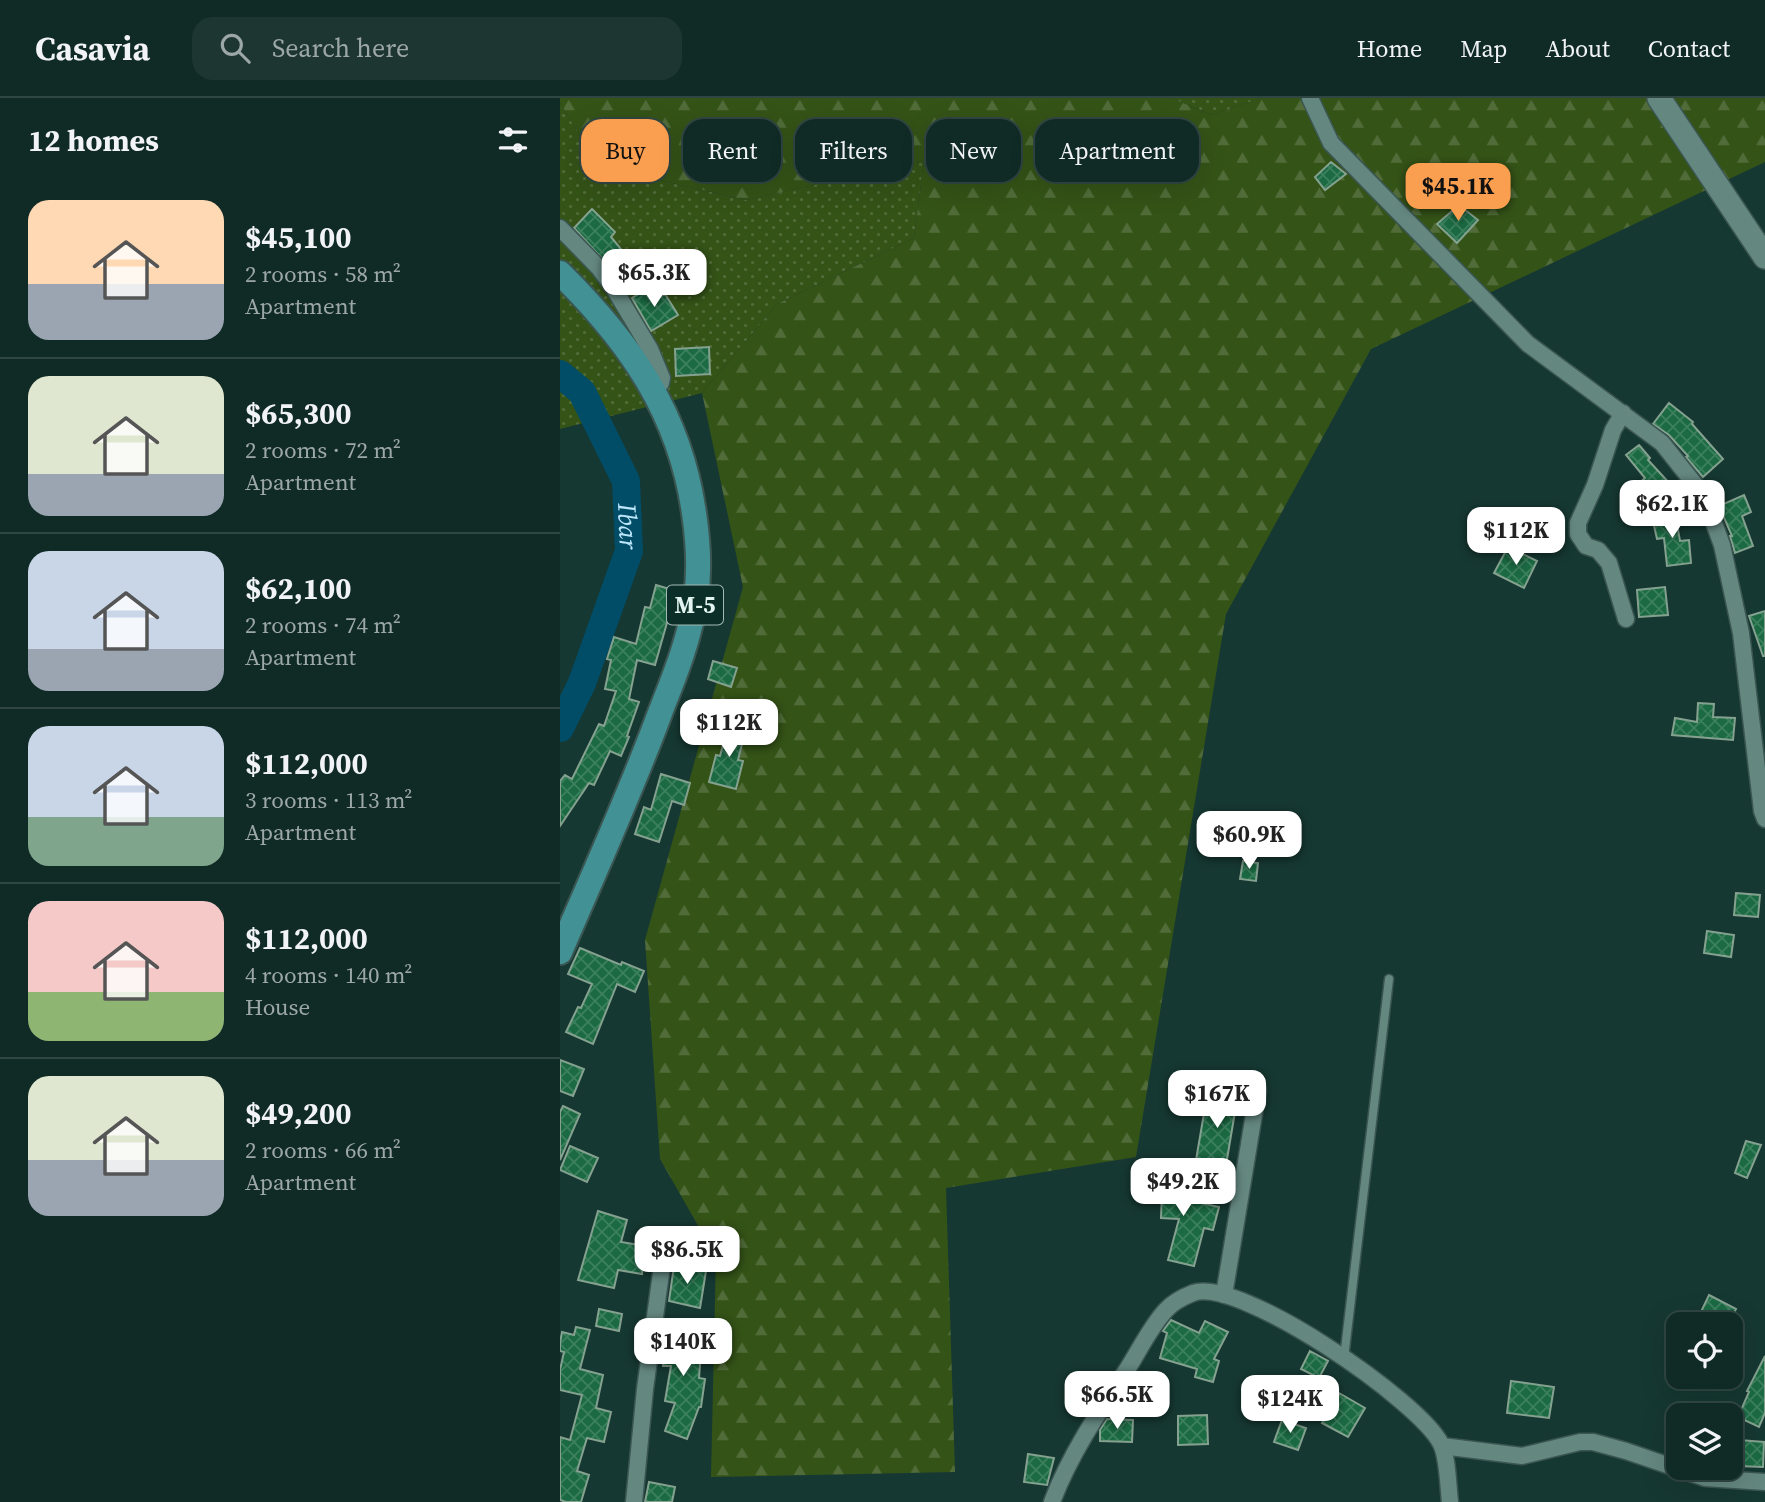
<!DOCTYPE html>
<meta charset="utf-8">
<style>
:root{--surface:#102a26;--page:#1e3632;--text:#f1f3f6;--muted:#9ca7a7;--line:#304643;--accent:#fa9f4f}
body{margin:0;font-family:"Source Serif 4",serif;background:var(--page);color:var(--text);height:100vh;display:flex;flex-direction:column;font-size:26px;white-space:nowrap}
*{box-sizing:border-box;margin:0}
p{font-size:23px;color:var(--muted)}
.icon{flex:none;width:38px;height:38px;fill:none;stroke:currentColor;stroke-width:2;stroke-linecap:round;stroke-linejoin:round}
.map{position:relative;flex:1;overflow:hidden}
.details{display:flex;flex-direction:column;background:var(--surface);width:560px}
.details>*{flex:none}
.top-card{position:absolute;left:21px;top:21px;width:665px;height:63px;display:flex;gap:14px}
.buttons{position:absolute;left:1106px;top:1214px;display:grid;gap:14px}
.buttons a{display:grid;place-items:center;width:77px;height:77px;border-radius:14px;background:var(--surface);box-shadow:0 7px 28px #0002,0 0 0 2px var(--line);font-size:35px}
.price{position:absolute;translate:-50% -60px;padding:0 16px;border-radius:14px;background:#fff;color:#222;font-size:23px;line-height:46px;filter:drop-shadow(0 2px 4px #0008)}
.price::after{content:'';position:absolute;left:50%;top:42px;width:21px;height:16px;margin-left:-10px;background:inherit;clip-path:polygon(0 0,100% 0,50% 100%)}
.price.active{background:var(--accent);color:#111}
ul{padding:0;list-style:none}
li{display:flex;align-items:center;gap:21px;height:175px;padding:0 28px}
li+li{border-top:2px solid var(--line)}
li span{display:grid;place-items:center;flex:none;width:196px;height:140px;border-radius:21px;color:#555}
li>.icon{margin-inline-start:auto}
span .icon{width:84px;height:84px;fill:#fffc;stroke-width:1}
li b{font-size:30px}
h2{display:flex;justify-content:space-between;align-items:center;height:84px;padding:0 28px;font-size:30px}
.chip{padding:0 24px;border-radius:21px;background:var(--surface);box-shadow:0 7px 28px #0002,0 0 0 2px var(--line);font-size:24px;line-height:63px}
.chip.active{background:var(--accent);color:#111}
header{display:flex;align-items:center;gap:42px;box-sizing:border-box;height:98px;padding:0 35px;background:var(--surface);border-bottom:2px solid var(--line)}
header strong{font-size:33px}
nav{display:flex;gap:38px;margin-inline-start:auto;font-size:24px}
.search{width:490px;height:63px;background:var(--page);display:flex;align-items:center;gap:18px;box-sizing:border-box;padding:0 24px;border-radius:21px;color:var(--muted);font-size:26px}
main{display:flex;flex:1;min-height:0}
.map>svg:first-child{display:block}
.grass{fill:url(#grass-dots)}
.forest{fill:url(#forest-firs)}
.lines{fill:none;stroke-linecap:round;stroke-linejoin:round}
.river{stroke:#014d68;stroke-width:28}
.building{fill:url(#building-cross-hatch);stroke:#85a18f;stroke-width:2}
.lane-casing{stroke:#3b5652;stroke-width:11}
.street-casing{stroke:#3b5652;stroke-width:19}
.secondary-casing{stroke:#3b5652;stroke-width:26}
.primary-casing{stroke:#3b5652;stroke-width:28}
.lane{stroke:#648780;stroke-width:8}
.street{stroke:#648780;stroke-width:16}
.secondary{stroke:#648780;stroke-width:23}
.primary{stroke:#429195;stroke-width:24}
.labels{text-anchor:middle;stroke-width:5;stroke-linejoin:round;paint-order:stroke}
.shield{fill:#0b2e28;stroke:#a2b9b4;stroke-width:2}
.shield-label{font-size:23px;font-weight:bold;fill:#e2f4f0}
.water-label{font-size:26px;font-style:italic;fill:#bde6fb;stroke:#0b2e28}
</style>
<header>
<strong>Casavia</strong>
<div class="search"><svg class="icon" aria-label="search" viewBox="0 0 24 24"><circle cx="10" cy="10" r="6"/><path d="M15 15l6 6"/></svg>Search here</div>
<nav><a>Home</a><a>Map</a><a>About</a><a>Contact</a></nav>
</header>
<main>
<section class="details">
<h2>12 homes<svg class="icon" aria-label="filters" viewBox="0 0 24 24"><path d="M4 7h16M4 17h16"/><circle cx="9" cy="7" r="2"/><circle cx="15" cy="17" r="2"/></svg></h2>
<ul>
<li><span style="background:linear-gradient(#ffd9b3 60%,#9aa5b1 0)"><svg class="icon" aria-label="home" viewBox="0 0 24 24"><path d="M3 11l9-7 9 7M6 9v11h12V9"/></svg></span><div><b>$45,100</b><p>2 rooms · 58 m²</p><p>Apartment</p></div></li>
<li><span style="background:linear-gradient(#dfe7d0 70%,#9aa5b1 0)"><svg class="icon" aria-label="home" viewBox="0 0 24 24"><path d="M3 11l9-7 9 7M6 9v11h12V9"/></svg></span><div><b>$65,300</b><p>2 rooms · 72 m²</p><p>Apartment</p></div></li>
<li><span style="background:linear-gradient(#c9d6e8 70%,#9aa5b1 0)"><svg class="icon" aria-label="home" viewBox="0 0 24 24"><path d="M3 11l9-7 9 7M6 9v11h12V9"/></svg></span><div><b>$62,100</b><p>2 rooms · 74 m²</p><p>Apartment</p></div></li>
<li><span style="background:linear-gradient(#c9d6e8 65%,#7fa58c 0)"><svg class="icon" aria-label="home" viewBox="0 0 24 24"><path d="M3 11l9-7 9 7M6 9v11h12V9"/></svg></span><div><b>$112,000</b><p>3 rooms · 113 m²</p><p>Apartment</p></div></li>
<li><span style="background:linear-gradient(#f6c9c9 65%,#8fb573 0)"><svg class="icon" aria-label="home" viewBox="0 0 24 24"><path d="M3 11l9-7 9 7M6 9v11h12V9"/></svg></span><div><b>$112,000</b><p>4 rooms · 140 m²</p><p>House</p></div></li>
<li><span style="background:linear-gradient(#dfe7d0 60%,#9aa5b1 0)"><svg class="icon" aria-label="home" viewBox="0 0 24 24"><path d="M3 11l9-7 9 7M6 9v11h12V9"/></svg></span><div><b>$49,200</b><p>2 rooms · 66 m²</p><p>Apartment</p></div></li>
</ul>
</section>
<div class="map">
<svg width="1205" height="1404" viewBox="0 0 1205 1404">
<defs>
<pattern id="grass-dots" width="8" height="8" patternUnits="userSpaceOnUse" patternTransform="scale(1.75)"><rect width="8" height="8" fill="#345317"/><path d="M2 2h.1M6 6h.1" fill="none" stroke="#516c39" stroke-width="1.8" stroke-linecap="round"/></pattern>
<pattern id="forest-firs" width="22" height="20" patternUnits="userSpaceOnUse" patternTransform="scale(1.75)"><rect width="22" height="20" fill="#345317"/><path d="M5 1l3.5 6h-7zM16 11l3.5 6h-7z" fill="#516c39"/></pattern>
<pattern id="building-cross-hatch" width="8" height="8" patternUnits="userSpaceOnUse" patternTransform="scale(1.75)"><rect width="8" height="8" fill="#1b6a43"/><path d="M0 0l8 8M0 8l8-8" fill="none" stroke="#3c805e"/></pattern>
</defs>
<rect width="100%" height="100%" fill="#163832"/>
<!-- grass -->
<path class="grass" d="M 611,0 L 701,0 L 652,17 Z
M 0,5 L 39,68 L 186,102 L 364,62 L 354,140 L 217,206 L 142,295 L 0,331 Z"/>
<!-- forest -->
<path class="forest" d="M 0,0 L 611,0 L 652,17 L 701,0 L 1205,0 L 1205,64 L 811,251 L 666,516 L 576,1059 L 386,1090 L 395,1374 L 151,1379 L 156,1159 L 100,1061 L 85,842 L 183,489 L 142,295 L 217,206 L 354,140 L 364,62 L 186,102 L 39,68 L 0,5 Z"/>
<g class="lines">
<!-- river -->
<path class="river" id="s1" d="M 0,276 L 22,294 L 66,383 L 69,453 L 22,585 L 0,630"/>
</g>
<!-- building -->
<path class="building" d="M 771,64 L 786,76 L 765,92 L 755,79 Z
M 899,107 L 918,122 L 897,145 L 877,126 Z
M 32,111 L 55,134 L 51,139 L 74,167 L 59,179 L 14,130 Z
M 131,160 L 145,177 L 130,190 L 116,173 Z
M 88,190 L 95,202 L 105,196 L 118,217 L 91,233 L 72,200 Z
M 149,249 L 150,276 L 116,278 L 115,251 Z
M 1109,305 L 1133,324 L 1132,326 L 1163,361 L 1143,379 L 1126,359 L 1128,358 L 1109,337 L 1093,326 Z
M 1079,347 L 1090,360 L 1088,362 L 1111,387 L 1089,406 L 1074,390 L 1085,380 L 1066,357 Z
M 1184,397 L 1191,414 L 1182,418 L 1193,448 L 1175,455 L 1170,438 L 1172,438 L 1159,408 Z
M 1115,415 L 1120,443 L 1129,442 L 1131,465 L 1107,468 L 1104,440 L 1097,441 L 1092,419 Z
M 948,449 L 977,463 L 964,490 L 934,475 Z
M 96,487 L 116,493 L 95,567 L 77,562 L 69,601 L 79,604 L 67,638 L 69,639 L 61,658 L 50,653 L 34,687 L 29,685 L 0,728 L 0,683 L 5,677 L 12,681 L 39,626 L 44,628 L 56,593 L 45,591 L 51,562 L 47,561 L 54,539 L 76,546 L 85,509 L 90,510 Z
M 1105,489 L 1108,517 L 1079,519 L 1077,492 Z
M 1205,513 L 1205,558 L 1203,558 L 1189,518 Z
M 153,563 L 177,570 L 171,589 L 148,581 Z
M 1138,605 L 1154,606 L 1153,619 L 1175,620 L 1173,642 L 1112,637 L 1115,620 L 1137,624 Z
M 169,625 L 186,630 L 178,662 L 183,663 L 176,691 L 149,684 L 156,657 L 160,658 Z
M 101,676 L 130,685 L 124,707 L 112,703 L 99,744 L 75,736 L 84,709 L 91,712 Z
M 683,763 L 698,765 L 696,783 L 680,781 Z
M 1176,795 L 1200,797 L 1198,819 L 1174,817 Z
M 1147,833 L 1174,837 L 1171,859 L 1144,855 Z
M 20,850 L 61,867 L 62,864 L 84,873 L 75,894 L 57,886 L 33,946 L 6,934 L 18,909 L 21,910 L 32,886 L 8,876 Z
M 0,962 L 24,971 L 13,998 L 0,993 Z
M 648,992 L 678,996 L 665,1073 L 635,1068 Z
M 3,1008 L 20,1016 L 0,1062 L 0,1014 Z
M 1186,1043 L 1201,1047 L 1187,1080 L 1175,1075 Z
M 10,1048 L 38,1060 L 27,1084 L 0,1072 Z
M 592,1074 L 619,1075 L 618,1100 L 659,1109 L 653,1132 L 644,1130 L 634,1168 L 608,1162 L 619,1121 L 601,1120 L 602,1094 L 591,1094 Z
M 38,1113 L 67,1122 L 61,1144 L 86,1148 L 82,1176 L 58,1172 L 54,1190 L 18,1182 Z
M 114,1168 L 146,1173 L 140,1210 L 109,1203 Z
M 1149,1197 L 1176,1211 L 1168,1227 L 1151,1227 L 1138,1220 Z
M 39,1211 L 62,1216 L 59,1233 L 36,1228 Z
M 611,1222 L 639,1235 L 645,1223 L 668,1234 L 654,1261 L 659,1263 L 653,1284 L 635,1279 L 637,1271 L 600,1260 L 607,1235 L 603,1233 Z
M 107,1226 L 137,1233 L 136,1240 L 142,1240 L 139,1280 L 145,1281 L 141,1309 L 139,1309 L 127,1341 L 105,1333 L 115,1305 L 105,1303 L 111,1268 L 103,1268 Z
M 16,1229 L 30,1232 L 20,1271 L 43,1277 L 36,1310 L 51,1314 L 44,1344 L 27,1340 L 17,1373 L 29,1377 L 21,1404 L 6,1404 L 0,1402 L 0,1339 L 10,1342 L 22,1297 L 0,1292 L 0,1272 L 4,1254 L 0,1253 L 0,1245 L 2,1234 L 14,1237 Z
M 750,1253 L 768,1263 L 759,1280 L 741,1271 Z
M 1205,1258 L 1205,1315 L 1199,1329 L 1178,1319 L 1189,1294 L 1187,1293 Z
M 951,1283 L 994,1289 L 989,1320 L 947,1315 Z
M 779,1295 L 805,1310 L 788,1339 L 762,1325 Z
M 647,1317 L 648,1346 L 618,1347 L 618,1318 Z
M 547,1321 L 573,1322 L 572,1344 L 540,1343 L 540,1332 Z
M 722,1322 L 746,1330 L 738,1352 L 714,1344 Z
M 1179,1342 L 1204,1344 L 1203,1369 L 1178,1368 Z
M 468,1356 L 494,1360 L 487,1387 L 464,1384 Z
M 89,1384 L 115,1389 L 112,1404 L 85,1404 Z"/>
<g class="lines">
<defs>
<path id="lane" d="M 784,1260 L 829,881"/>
<path id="street" d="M 750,0 L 771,45 L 968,246 L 1102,345 L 1144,398 L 1162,447 L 1181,535 L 1202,713 L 1205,721
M 0,130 L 39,170 L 53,189 L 90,251 L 102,280 L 101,285 L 94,293
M 1063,315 L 1053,332 L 1035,387 L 1018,425 L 1018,436 L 1026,448 L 1038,452 L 1049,465 L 1066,521
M 664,1197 L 698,992
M 882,1348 L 962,1358 L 1020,1344 L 1033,1344 L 1066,1353 L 1145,1380 L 1205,1384
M 74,1404 L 85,1291 L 102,1168
M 492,1404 C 510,1356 540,1312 568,1270 C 580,1251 591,1228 606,1212 C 613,1204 623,1199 633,1195 C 679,1178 861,1304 881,1346 C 888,1360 888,1388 890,1404"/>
<path id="secondary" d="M 1099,0 L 1205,159"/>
<path id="primary" d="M 0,175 C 70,244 120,316 134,415 C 138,442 140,471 136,499 C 130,540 115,577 100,615 C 70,696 34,775 0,854"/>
</defs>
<!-- lane casing -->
<use href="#lane" class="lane-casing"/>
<!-- street casing -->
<use href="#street" class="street-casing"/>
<!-- secondary casing -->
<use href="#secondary" class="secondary-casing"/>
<!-- primary casing -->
<use href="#primary" class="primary-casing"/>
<!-- lane -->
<use href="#lane" class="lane"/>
<!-- street -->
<use href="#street" class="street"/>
<!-- secondary -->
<use href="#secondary" class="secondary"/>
<!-- primary -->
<use href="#primary" class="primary"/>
</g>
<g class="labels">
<!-- shield labels -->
<rect class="shield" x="107" y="487.5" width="56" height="39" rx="5"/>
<g class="shield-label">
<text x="135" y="515">M-5</text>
</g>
<!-- water labels -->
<g class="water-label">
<text dy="9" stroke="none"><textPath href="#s1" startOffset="173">Ibar</textPath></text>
</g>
</g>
</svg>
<div class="buttons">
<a><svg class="icon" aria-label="locate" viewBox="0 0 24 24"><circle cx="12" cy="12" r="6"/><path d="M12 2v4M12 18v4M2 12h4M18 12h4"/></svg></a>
<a><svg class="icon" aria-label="layers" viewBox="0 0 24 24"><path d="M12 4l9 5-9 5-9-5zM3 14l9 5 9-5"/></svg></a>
</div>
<b class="price active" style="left:898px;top:125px">$45.1K</b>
<b class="price" style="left:94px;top:211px">$65.3K</b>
<b class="price" style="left:1112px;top:442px">$62.1K</b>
<b class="price" style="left:956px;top:469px">$112K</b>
<b class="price" style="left:169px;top:661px">$112K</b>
<b class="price" style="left:689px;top:773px">$60.9K</b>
<b class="price" style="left:657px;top:1032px">$167K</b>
<b class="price" style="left:623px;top:1120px">$49.2K</b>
<b class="price" style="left:127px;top:1188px">$86.5K</b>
<b class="price" style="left:123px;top:1280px">$140K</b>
<b class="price" style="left:557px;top:1333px">$66.5K</b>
<b class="price" style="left:730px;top:1337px">$124K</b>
<div class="top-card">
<a class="chip active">Buy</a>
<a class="chip">Rent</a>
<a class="chip">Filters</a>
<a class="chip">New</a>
<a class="chip">Apartment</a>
</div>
</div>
</main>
